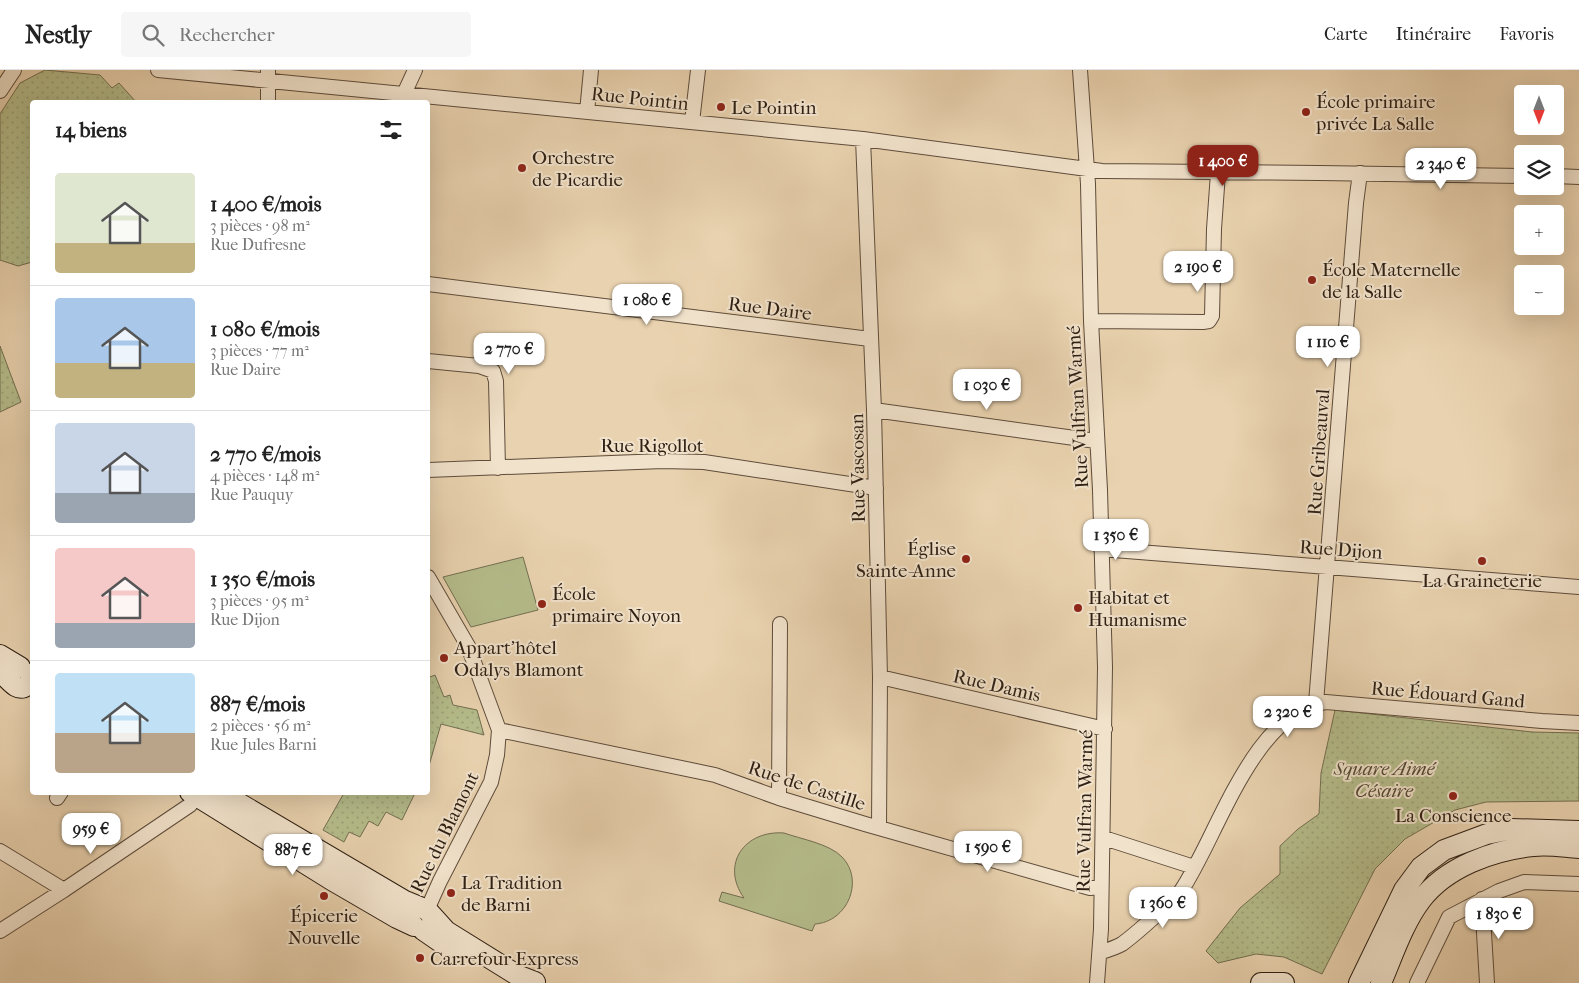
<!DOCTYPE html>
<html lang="fr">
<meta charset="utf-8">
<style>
:root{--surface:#fff;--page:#f6f6f6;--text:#222;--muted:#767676;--line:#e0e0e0;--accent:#8f2418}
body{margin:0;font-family:"IM FELL French Canon",serif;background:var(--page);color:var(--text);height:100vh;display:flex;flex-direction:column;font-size:19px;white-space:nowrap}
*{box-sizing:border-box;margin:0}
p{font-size:16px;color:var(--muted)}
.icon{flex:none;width:28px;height:28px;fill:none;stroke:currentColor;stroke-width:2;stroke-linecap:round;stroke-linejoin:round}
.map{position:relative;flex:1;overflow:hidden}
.panel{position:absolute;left:30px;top:30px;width:400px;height:695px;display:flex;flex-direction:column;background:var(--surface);border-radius:5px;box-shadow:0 5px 20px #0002}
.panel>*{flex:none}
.needle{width:32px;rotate:180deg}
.tools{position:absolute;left:1514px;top:15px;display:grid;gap:10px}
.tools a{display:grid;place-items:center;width:50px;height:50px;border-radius:5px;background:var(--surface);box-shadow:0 5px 20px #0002;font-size:25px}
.price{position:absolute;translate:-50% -42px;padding:0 11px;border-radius:10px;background:#fff;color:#222;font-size:16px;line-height:32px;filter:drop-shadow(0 1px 2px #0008)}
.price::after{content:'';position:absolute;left:50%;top:30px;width:15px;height:11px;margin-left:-8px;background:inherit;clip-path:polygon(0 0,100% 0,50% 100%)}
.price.on{background:var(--accent);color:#fff}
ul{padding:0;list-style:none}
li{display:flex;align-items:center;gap:15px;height:125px;padding:0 25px}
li+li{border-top:1px solid var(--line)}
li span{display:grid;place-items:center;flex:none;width:140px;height:100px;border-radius:5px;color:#555}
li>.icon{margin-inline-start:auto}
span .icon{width:60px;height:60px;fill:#fffc;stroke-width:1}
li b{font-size:21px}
h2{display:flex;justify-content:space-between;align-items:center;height:60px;padding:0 25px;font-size:21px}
header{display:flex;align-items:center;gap:30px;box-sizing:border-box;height:70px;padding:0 25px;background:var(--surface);border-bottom:1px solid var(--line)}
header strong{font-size:24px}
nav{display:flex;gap:28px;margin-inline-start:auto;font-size:18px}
.search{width:350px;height:45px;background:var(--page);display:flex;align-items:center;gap:12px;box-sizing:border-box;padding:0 18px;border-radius:5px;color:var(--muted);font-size:19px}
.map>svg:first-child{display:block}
.green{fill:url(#green-dots);stroke:#726e50}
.pitch{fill:#b5bc8b;stroke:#726e50}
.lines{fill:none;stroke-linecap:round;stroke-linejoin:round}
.minor-casing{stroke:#5e4c3b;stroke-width:16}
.secondary-casing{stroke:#2f2014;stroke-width:22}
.minor{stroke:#f1e2cb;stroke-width:14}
.secondary{stroke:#f1e2cb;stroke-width:20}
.poi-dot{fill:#8f2418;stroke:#f1e2cb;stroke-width:2}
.labels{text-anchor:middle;stroke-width:4;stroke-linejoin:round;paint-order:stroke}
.street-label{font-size:19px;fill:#2f2014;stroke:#f1e2cb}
.poi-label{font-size:19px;fill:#2f2014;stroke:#f1e2cb;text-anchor:start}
.park-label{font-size:19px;font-style:italic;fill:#504732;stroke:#f1e2cb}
</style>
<header>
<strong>Nestly</strong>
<div class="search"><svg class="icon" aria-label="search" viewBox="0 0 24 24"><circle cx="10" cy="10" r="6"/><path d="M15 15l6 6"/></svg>Rechercher</div>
<nav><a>Carte</a><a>Itinéraire</a><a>Favoris</a></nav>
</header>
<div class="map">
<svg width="1579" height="913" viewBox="0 0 1579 913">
<defs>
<pattern id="green-dots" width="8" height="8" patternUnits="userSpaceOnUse" patternTransform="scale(1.25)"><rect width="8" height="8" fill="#b5bc8b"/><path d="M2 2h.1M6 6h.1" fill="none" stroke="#9ca177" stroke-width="1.8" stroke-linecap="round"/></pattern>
</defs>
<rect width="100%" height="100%" fill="#e9d2af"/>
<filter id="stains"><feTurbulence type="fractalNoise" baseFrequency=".004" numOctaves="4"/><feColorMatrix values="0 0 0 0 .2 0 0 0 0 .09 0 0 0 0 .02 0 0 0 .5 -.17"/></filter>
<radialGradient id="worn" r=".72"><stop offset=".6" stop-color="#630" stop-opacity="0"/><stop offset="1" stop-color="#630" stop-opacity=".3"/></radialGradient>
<!-- green -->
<path class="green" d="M 45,0 L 100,5 L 112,18 L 119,13 L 136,32 L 32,32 L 32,192 L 18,196 L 0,190 L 0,44 L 20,13 Z
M 0,276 L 21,332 L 0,342 Z
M 428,601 L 430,607 L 435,605 L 444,627 L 450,625 L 453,635 L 477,640 L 484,665 L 441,654 L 428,699 Z
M 1335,640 L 1532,662 L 1579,663 L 1579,731 L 1486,732 L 1455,740 L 1405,769 L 1375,799 L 1322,904 L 1284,887 L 1256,884 L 1218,893 L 1206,881 L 1240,838 L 1280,804 L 1280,776 L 1298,759 L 1319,744 L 1321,703 Z
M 344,723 L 344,722 L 415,723 L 402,750 L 386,742 L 378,756 L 369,751 L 360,767 L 349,762 L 344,772 L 323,760 Z"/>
<!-- pitch -->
<path class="pitch" d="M 523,487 L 538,540 L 471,557 L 443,507 Z
M 784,763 C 801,769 830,774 842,787 C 865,811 847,852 815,854 L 812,861 L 719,831 L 722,822 L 744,828 C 720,794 745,760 784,763 Z"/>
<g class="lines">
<defs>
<path id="minor" d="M 158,0 L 863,69 L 1102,101 L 1319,103 L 1522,106
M 1080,0 L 1088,114 L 1091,251 L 1100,420 L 1105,597 L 1101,859 L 1097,913
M 0,21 L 14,0
M 404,24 L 415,0
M 268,32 L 268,0
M 587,42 L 591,0
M 692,52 L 698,0
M 863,69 L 874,340 L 880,607 L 879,757
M 1555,106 L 1579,107
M 428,214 L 870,269
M 1091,251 L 1203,252 L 1209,251 L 1212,246 L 1214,159 L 1218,103
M 428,291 L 479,296 L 493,301 L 496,311 L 498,398
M 874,340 L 1096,371
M 428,400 L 663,391 L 704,392 L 876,418
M 1101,479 L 1579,517
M 880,607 L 1105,659
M 1316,633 L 1356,133 L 1360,103
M 499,660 L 715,705 L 779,728 L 865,754 L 1090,818 L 1101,817
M 57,728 L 61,722
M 779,728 L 780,554
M 1104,768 L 1194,797
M 0,781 L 64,820
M 1482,829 L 1487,913
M 427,840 L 440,811 L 491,712 L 497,685 L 499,660 L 468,576 L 428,507
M 0,861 L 64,820 L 190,735 L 197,727
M 1101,882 C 1108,880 1115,878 1122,874 C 1137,863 1151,850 1165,837 C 1170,832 1177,827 1181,821 C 1217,768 1253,641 1326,632 L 1542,651 L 1579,653
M 1417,913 L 1449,847 L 1499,821 L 1524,812 L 1579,814"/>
<path id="secondary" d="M 0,585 L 20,597
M 0,602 C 8,607 16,623 26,616 C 31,613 31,609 31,604
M 190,722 L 330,809 L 397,848 L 414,856
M 220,722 L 405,831 L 427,840 L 446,861 L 517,905 L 535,912
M 423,860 L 455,882
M 1261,913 L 1284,913
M 1359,913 L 1404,820 L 1421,797 L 1444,780 L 1487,764 L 1512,759 L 1579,761
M 1381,913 C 1393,885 1403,854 1421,830 C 1446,797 1493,780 1533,776 C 1548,774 1564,777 1579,778"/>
</defs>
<!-- minor casing -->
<use href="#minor" class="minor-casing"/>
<!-- secondary casing -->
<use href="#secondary" class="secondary-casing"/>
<!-- minor -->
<use href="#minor" class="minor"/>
<!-- secondary -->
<use href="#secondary" class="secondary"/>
</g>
<!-- markers -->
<g class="poi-dot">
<circle cx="721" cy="37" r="5"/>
<circle cx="1306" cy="42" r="5"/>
<circle cx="522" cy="98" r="5"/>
<circle cx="1312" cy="210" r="5"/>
<circle cx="966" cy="489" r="5"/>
<circle cx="1482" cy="491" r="5"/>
<circle cx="542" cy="534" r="5"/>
<circle cx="1078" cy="538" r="5"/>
<circle cx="444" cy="588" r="5"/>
<circle cx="1453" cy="726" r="5"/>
<circle cx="451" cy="823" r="5"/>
<circle cx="324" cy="826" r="5"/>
<circle cx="420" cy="888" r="5"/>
</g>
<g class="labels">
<!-- street labels -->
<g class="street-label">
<text transform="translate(640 28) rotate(6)" y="7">Rue Pointin</text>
<text transform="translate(770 238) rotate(7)" y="7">Rue Daire</text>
<text transform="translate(1077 337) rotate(-93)" y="7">Rue Vulfran Warmé</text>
<text x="652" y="382">Rue Rigollot</text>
<text transform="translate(1318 382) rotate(-86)" y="7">Rue Gribeauval</text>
<text transform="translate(857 398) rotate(-91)" y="7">Rue Vascosan</text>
<text transform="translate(1341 479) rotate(4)" y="7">Rue Dijon</text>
<text transform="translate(997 615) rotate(13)" y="7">Rue Damis</text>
<text transform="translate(1448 624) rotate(5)" y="7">Rue Édouard Gand</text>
<text transform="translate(807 715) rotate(18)" y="7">Rue de Castille</text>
<text transform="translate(1084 741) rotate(-89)" y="7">Rue Vulfran Warmé</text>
<text transform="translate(444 762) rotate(-64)" y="7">Rue du Blamont</text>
</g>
<!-- poi labels -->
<g class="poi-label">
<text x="1316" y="38">École primaire<tspan x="1316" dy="22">privée La Salle</tspan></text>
<text x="731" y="44">Le Pointin</text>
<text x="532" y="94">Orchestre<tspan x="532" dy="22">de Picardie</tspan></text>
<text x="1322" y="206">École Maternelle<tspan x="1322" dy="22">de la Salle</tspan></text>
<text x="956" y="485" text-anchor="end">Église<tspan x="956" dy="22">Sainte-Anne</tspan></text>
<text x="1482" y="517" text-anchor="middle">La Graineterie</text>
<text x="552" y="530">École<tspan x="552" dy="22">primaire Noyon</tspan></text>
<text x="1088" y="534">Habitat et<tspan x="1088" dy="22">Humanisme</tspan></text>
<text x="454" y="584">Appart'hôtel<tspan x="454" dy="22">Odalys Blamont</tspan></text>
<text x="1453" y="752" text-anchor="middle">La Conscience</text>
<text x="461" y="819">La Tradition<tspan x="461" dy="22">de Barni</tspan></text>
<text x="324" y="852" text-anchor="middle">Épicerie<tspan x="324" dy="22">Nouvelle</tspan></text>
<text x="430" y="895">Carrefour Express</text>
</g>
<!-- park labels -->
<g class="park-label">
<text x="1384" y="705">Square Aimé<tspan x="1384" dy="22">Césaire</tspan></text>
</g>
</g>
<rect width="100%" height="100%" filter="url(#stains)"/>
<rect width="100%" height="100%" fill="url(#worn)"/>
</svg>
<div class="tools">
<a><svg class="needle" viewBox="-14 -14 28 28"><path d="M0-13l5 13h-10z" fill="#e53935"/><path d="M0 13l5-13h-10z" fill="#767676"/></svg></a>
<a><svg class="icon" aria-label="layers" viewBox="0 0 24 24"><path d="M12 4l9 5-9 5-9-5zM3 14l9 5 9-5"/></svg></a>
<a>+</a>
<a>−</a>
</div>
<b class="price on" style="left:1223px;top:117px">1 400 €</b>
<b class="price" style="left:1441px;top:120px">2 340 €</b>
<b class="price" style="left:1198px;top:223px">2 190 €</b>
<b class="price" style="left:647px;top:256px">1 080 €</b>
<b class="price" style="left:1328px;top:298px">1 110 €</b>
<b class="price" style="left:509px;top:305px">2 770 €</b>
<b class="price" style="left:987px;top:341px">1 030 €</b>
<b class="price" style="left:1116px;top:491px">1 350 €</b>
<b class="price" style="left:1288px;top:668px">2 320 €</b>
<b class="price" style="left:91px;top:785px">959 €</b>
<b class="price" style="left:988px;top:803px">1 590 €</b>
<b class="price" style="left:293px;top:806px">887 €</b>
<b class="price" style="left:1163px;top:859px">1 360 €</b>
<b class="price" style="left:1499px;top:870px">1 830 €</b>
<section class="panel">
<h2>14 biens<svg class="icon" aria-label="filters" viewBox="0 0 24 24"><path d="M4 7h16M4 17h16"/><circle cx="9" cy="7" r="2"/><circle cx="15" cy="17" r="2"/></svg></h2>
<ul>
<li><span style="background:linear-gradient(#dfe7d0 70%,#c2b280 0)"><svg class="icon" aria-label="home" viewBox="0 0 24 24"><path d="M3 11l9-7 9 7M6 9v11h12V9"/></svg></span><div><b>1 400 €/mois</b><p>3 pièces · 98 m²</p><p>Rue Dufresne</p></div></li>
<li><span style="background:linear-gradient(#a9c7e8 65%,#c2b280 0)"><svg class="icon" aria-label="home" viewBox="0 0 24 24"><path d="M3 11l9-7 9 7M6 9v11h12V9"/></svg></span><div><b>1 080 €/mois</b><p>3 pièces · 77 m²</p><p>Rue Daire</p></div></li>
<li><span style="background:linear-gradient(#c9d6e8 70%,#9aa5b1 0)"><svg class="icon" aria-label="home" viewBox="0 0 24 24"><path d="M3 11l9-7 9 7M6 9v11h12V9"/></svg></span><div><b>2 770 €/mois</b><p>4 pièces · 148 m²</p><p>Rue Pauquy</p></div></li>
<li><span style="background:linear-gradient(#f6c9c9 75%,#9aa5b1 0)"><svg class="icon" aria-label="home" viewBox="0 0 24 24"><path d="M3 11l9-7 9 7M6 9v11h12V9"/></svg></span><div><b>1 350 €/mois</b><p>3 pièces · 95 m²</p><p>Rue Dijon</p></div></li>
<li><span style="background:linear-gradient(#bfe0f5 60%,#b9a48a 0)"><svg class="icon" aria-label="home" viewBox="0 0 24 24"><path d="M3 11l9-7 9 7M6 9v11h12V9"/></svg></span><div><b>887 €/mois</b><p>2 pièces · 56 m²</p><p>Rue Jules Barni</p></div></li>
</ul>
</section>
</div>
